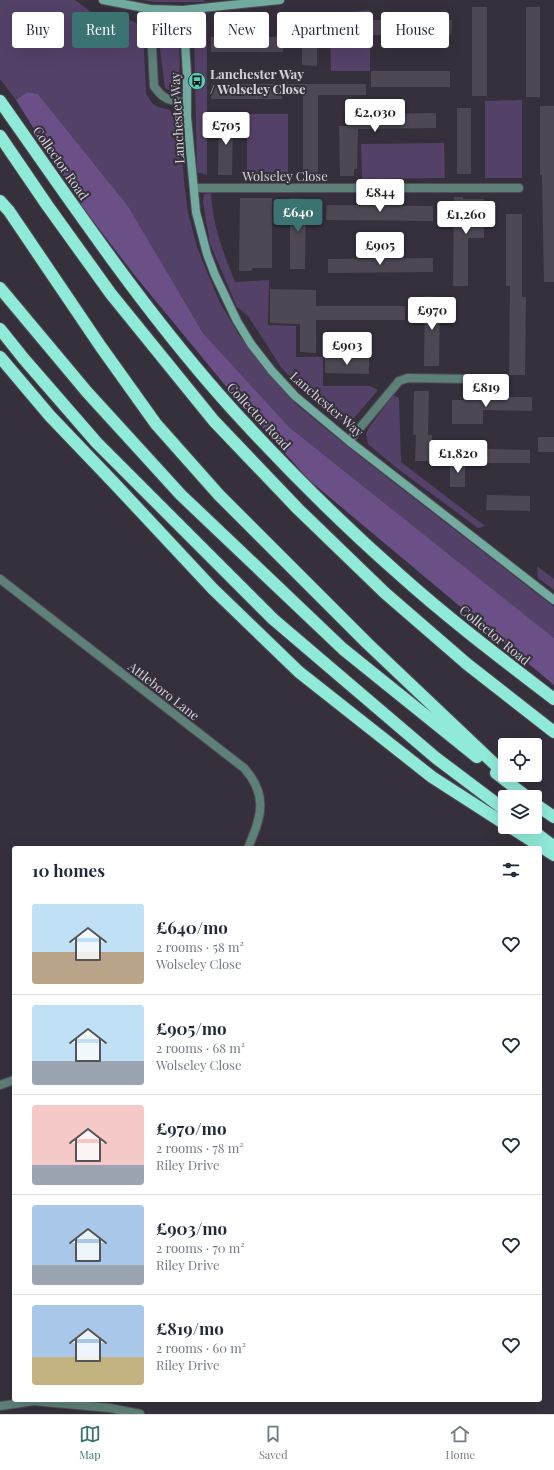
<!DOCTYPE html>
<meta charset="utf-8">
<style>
:root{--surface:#fff;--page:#f6f6f7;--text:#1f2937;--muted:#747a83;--line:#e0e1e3;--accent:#3a7372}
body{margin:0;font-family:"Playfair Display",serif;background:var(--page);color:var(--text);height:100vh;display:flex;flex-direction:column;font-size:15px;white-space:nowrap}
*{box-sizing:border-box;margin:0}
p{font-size:13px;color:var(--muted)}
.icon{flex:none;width:22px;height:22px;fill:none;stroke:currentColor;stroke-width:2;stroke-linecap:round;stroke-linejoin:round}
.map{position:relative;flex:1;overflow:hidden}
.side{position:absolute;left:12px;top:846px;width:530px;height:556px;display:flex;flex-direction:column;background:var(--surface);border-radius:4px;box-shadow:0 4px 16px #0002}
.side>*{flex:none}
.top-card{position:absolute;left:12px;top:12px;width:530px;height:36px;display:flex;gap:8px}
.buttons{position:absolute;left:498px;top:738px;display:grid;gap:8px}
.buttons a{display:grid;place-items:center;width:44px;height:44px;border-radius:4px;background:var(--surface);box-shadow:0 4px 16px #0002;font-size:20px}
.price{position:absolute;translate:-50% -34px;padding:0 9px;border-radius:4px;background:#fff;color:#222;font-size:13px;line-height:26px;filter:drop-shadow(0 1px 2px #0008)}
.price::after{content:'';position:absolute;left:50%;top:24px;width:12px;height:9px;margin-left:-6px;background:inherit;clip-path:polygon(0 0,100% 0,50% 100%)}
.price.selected{background:var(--accent);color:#fff}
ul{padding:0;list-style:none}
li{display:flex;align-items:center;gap:12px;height:100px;padding:0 20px}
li+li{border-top:1px solid var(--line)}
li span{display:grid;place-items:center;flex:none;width:112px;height:80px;border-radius:4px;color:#555}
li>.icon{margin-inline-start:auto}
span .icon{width:48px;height:48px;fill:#fffc;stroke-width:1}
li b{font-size:17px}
h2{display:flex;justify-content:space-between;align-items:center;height:48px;padding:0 20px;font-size:17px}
.tag{padding:0 14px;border-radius:4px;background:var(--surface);box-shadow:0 4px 16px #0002;font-size:14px;line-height:36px}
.tag.selected{background:var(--accent);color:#fff}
.tabs{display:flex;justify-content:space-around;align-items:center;height:56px;border-top:1px solid var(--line);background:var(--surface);font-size:11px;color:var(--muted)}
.tabs a{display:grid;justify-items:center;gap:2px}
.tabs .selected{color:var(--accent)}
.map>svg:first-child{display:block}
.green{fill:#544168}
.forest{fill:#6b5087}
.building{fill:#4d4854}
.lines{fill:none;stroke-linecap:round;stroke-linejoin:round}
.street-casing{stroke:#524d58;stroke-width:10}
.secondary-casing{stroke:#524d58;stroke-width:10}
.highway-casing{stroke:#524d58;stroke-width:14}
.street{stroke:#5d8079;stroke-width:8}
.secondary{stroke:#72aba0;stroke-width:8}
.highway{stroke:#90ead9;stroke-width:12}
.labels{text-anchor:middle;stroke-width:4;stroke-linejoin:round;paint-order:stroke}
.poi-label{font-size:13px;font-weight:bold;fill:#d5d2da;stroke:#35303c;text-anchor:start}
.street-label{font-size:13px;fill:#d5d2da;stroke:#35303c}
</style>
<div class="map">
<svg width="554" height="1414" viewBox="0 0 554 1414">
<rect width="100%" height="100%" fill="#35303c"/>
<!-- green -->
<path class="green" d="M 0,0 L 75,0 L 91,12 L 128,19 L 138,24 L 143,30 L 146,94 L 152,103 L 158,107 L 170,110 L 180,124 L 184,182 L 188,213 L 197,247 L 219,301 L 239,335 L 271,377 L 297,405 L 353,451 L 554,607 L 554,638 L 289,427 L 203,333 L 128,206 L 38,94 L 27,92 L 16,100 L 0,79 Z
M 142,0 L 204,0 L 204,2 L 155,2 Z
M 370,10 L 370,71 L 331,71 L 330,30 L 283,30 L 283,24 L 317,22 L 331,19 L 351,12 Z
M 162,16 C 185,15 179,70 179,84 L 175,89 L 169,90 L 165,88 L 159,41 L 159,20 Z
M 207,22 L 207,175 L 197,172 L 194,26 Z
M 522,100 L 522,178 L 485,178 L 485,101 Z
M 247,114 L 288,114 L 288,178 L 247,178 Z
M 444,143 L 445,178 L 362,179 L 361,144 Z
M 211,193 C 212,224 224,254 235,282 L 269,280 L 268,325 L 296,326 L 296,357 L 323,357 L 323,386 L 370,386 L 378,390 L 354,418 L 338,420 L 303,391 L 281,367 L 248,316 L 237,307 L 210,244 L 203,202 L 204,194 Z
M 393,395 L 399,398 L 401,462 L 485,526 L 478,528 L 398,469 L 368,444 L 366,434 L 368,429 Z
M 537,566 L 554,579 L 554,590 L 538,578 Z"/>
<!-- forest -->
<path class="forest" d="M 27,92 L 38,94 L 128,206 L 203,333 L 289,427 L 554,638 L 554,685 L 309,480 L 234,396 L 136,277 L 84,209 L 16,100 Z"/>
<!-- building -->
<path class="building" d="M 472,7 L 487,7 L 487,96 L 472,96 Z
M 526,7 L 540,7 L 540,97 L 526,97 Z
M 372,20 L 452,20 L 451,35 L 372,35 Z
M 302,30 L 317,30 L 317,66 L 302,65 Z
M 211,37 L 283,37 L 283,52 L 211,52 Z
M 371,71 L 450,71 L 450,87 L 371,87 Z
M 211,84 L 366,84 L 366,95 L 318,95 L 318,175 L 303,175 L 303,95 L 282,95 L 282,99 L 211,99 Z
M 540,106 L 554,106 L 554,282 L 544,282 L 542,175 L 540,175 Z
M 457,108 L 471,108 L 471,174 L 457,174 Z
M 436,113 L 436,128 L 358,129 L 357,169 L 354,169 L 354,176 L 340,176 L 339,126 L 348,126 L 348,118 L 368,118 L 368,114 Z
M 219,118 L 233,118 L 232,175 L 218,175 Z
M 454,197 L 463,197 L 463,199 L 484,199 L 484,238 L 468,238 L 468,286 L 453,286 Z
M 240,198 L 272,198 L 272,268 L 252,268 L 252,271 L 239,271 Z
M 290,198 L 306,199 L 305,269 L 290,269 Z
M 327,205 L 433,206 L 433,221 L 326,220 Z
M 506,214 L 522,214 L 522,297 L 526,297 L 525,375 L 509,375 L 510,286 L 506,286 Z
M 433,258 L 433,272 L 328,273 L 328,259 Z
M 270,289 L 316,290 L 316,306 L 405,306 L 405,320 L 316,320 L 316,353 L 300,352 L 300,324 L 270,323 Z
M 425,296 L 440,297 L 439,366 L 424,366 Z
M 325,357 L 369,358 L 369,374 L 325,373 Z
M 414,391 L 429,391 L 428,435 L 432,435 L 431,461 L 415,461 L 416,435 L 413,434 Z
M 487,397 L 532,397 L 532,411 L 483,410 L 483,424 L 452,424 L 452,400 L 474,400 L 474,399 L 487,399 Z
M 538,437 L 554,437 L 554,452 L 538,452 Z
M 487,449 L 530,450 L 530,463 L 487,463 Z
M 450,460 L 465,460 L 465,487 L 450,487 Z
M 487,495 L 530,496 L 530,511 L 486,510 Z"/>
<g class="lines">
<defs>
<path id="street" d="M 150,9 L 154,86 C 164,101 170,100 187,103
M 194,188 L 519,188
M 349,441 L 399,381 L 408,378 L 472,379
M 0,579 L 244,768 C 269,796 261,817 248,848
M 0,1085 L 14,1080
M 0,1406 L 34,1401 L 110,1408 L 140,1414"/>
<path id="secondary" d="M 103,0 L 150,9 L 183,10 L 280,0
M 183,10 L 187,74 L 187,117 L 196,212 L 207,254 L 215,275 L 237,321 L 251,344 L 272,371 L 295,396 L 349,441 L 554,600"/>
<path id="highway" d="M 0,101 C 74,206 146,314 233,410 C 285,467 342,524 400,575 C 449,619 502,659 554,699
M 0,136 L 47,205 L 111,294 L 214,421 L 298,509 L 385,593 L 467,664 L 554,732
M 0,201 L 9,211 L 101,347 L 156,424 L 219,495 L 367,643 L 505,774
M 0,288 L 87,392 L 181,495 L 343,649 L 477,757
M 0,329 L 24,359 L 97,443 L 273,619 L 436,758 L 505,810
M 0,357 L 50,416 L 115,484 L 213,589 L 299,672 L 432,777 L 505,824
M 496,773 L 527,797
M 535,804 L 554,817
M 510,827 L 554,855
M 528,827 L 553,846"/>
</defs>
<!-- street casing -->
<use href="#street" class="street-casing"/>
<!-- secondary casing -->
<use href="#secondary" class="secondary-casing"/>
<!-- highway casing -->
<use href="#highway" class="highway-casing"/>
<!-- street -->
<use href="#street" class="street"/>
<!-- secondary -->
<use href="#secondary" class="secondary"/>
<!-- highway -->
<use href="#highway" class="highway"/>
</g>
<!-- icons -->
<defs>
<symbol id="bus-disc" viewBox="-11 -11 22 22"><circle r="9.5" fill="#5bcebb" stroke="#35303c"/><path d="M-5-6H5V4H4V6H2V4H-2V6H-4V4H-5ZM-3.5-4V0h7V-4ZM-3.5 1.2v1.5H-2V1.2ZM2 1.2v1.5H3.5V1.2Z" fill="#111"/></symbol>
</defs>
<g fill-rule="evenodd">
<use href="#bus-disc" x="187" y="71" width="20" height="20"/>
</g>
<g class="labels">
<!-- poi labels -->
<g class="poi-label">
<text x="210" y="79">Lanchester Way<tspan x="210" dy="15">/ Wolseley Close</tspan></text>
</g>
<!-- street labels -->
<g class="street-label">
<text transform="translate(177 118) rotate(-93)" y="5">Lanchester Way</text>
<text transform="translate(61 163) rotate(55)" y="5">Collector Road</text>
<text x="285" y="181">Wolseley Close</text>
<text transform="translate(327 404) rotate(41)" y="5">Lanchester Way</text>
<text transform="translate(259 416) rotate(47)" y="5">Collector Road</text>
<text transform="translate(495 635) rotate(39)" y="5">Collector Road</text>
<text transform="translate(164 691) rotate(38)" y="5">Attleboro Lane</text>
</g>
</g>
</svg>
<div class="buttons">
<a><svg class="icon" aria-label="locate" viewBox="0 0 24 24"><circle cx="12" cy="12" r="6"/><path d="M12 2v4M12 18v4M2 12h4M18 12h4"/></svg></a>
<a><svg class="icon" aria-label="layers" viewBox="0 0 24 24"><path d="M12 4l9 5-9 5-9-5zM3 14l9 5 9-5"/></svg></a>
</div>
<b class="price" style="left:375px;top:133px">£2,030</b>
<b class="price" style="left:226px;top:146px">£705</b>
<b class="price" style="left:380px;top:213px">£844</b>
<b class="price selected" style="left:298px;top:233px">£640</b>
<b class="price" style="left:466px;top:235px">£1,260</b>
<b class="price" style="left:380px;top:266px">£905</b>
<b class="price" style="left:432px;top:331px">£970</b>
<b class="price" style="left:347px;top:366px">£903</b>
<b class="price" style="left:486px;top:408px">£819</b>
<b class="price" style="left:458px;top:474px">£1,820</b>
<div class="top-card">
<a class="tag">Buy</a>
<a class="tag selected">Rent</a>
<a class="tag">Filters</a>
<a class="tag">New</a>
<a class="tag">Apartment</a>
<a class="tag">House</a>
</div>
<section class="side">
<h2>10 homes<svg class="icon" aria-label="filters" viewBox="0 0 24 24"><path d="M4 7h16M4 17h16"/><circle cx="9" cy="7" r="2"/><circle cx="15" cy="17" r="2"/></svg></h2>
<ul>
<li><span style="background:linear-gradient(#bfe0f5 60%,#b9a48a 0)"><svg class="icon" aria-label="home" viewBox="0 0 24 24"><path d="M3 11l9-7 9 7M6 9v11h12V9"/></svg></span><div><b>£640/mo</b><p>2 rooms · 58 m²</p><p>Wolseley Close</p></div><svg class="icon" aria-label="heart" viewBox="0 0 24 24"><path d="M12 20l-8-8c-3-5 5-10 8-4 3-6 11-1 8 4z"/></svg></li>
<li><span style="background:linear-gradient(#bfe0f5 70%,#9aa5b1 0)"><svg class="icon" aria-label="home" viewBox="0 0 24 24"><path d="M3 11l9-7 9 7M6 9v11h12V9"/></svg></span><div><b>£905/mo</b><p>2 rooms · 68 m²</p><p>Wolseley Close</p></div><svg class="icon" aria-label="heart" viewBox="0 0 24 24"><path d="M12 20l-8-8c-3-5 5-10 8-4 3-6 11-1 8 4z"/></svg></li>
<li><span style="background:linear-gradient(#f6c9c9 75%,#9aa5b1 0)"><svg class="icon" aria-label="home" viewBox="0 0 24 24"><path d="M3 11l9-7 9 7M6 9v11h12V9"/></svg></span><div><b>£970/mo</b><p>2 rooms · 78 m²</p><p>Riley Drive</p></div><svg class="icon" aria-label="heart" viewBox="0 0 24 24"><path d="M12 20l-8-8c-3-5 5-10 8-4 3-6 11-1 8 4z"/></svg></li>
<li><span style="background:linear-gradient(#a9c7e8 75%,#9aa5b1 0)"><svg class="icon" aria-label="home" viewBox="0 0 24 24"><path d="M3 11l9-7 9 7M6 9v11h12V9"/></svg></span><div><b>£903/mo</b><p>2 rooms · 70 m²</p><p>Riley Drive</p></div><svg class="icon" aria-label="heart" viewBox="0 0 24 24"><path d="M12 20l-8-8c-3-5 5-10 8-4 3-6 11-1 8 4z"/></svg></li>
<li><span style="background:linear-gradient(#a9c7e8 65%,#c2b280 0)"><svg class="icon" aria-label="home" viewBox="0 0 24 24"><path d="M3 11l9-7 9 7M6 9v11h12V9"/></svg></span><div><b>£819/mo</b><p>2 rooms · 60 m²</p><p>Riley Drive</p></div><svg class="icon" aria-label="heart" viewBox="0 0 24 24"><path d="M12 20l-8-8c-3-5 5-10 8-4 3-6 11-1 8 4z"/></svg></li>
</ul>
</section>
</div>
<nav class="tabs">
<a class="selected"><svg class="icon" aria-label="map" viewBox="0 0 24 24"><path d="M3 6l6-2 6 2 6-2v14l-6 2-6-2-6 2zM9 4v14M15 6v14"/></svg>Map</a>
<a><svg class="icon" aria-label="saved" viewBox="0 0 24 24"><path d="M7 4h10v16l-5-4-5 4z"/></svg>Saved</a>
<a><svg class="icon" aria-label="home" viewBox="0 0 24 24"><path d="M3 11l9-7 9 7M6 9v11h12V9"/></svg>Home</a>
</nav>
